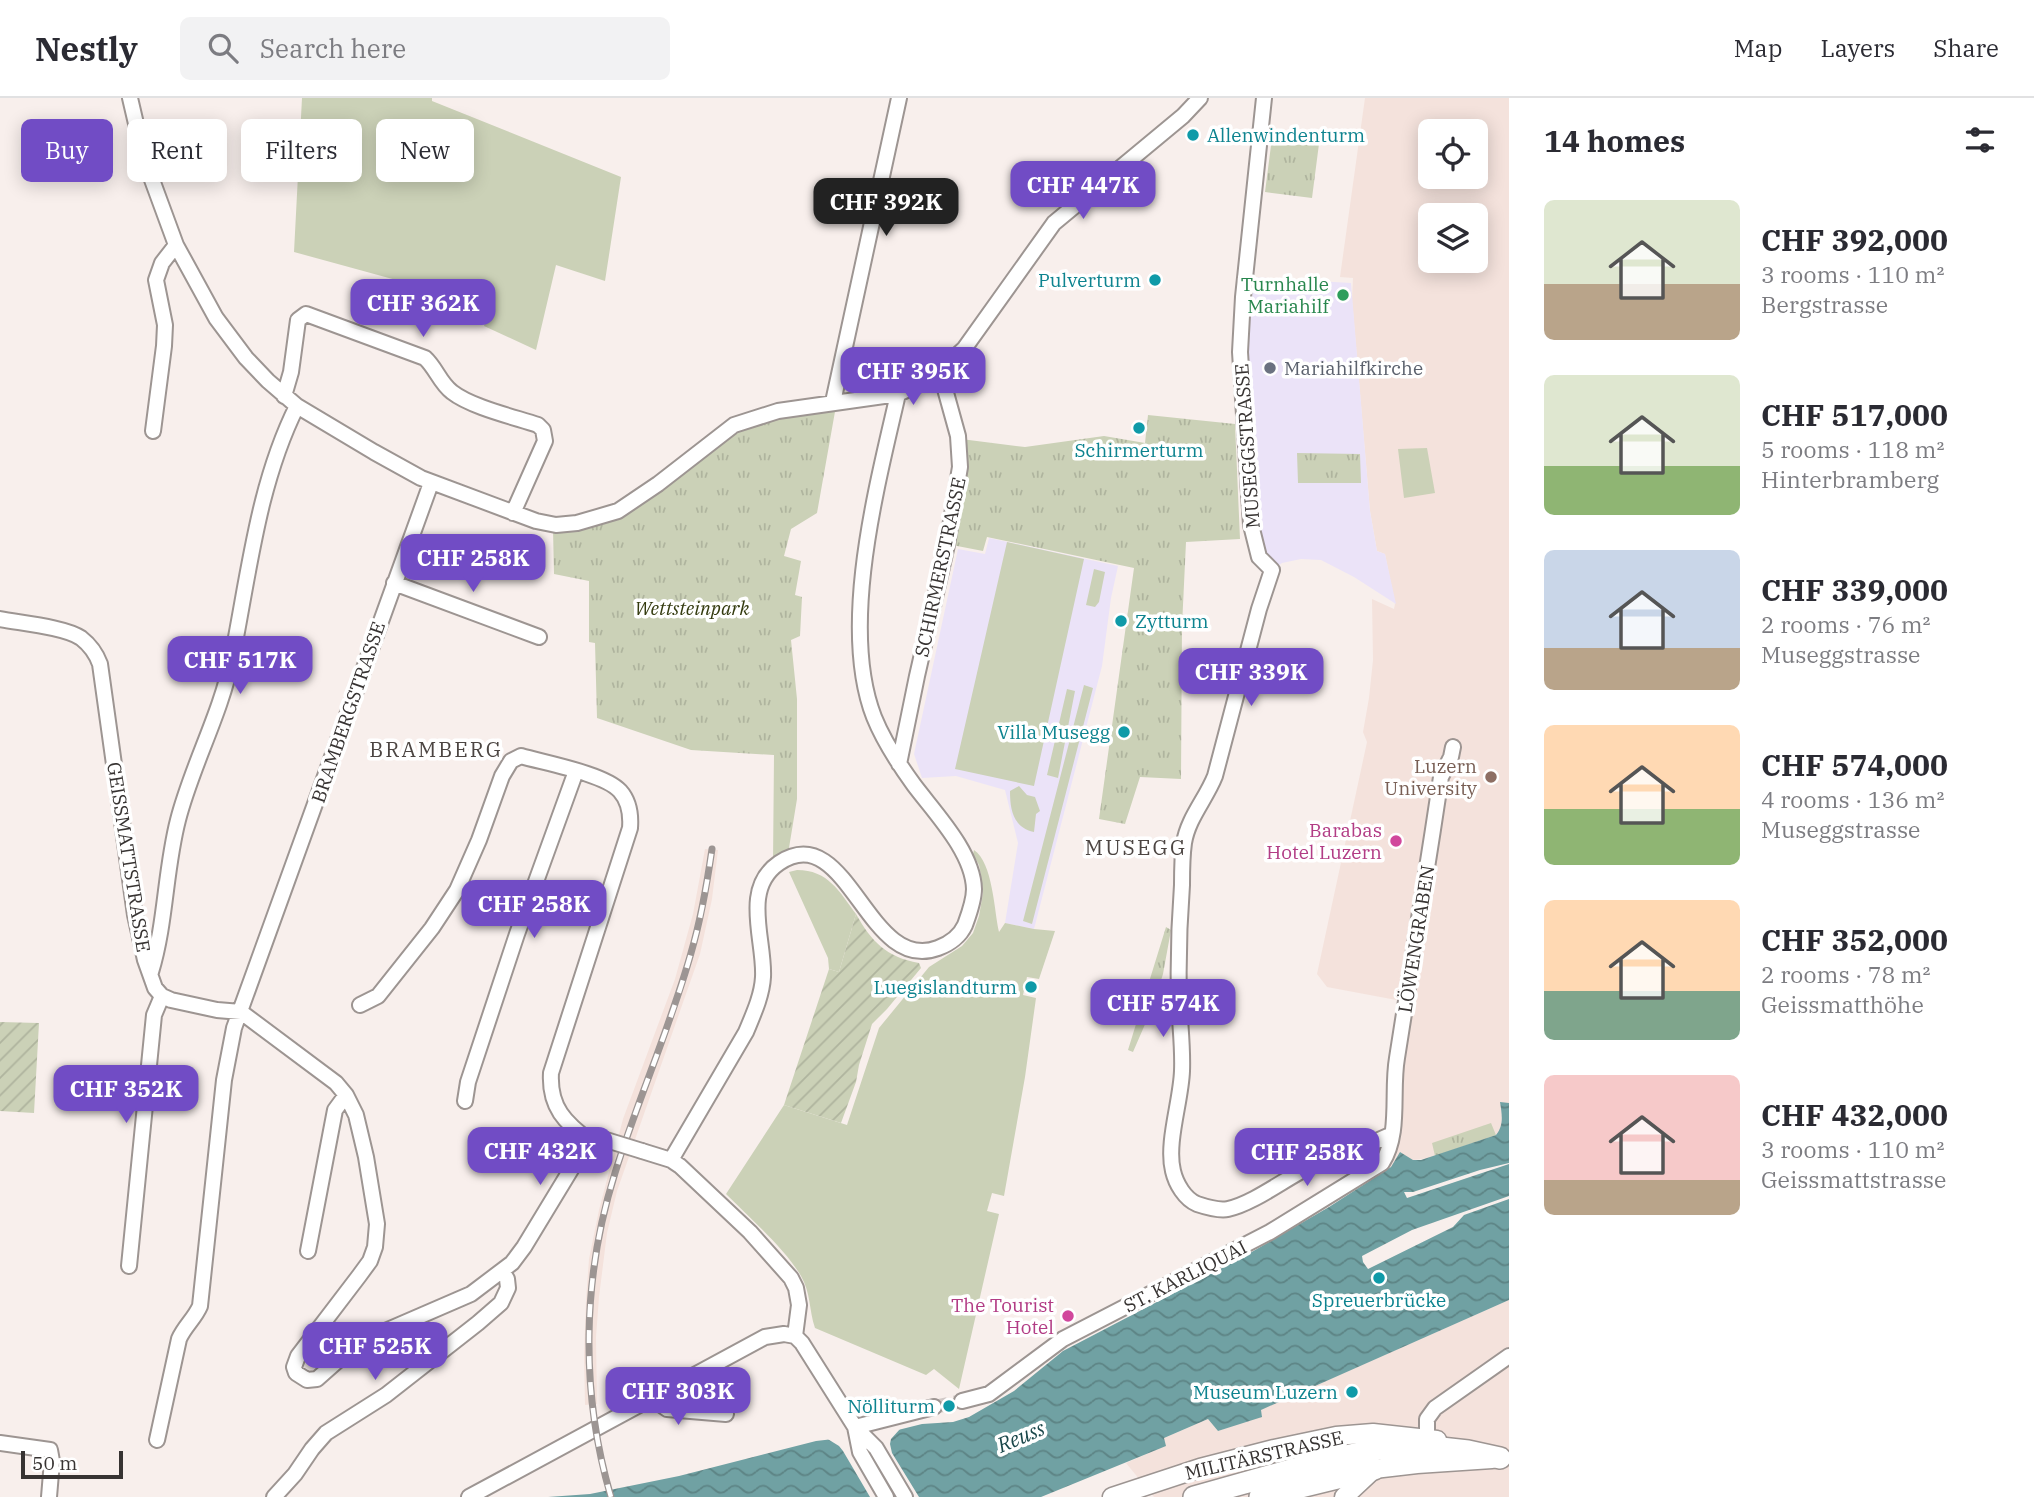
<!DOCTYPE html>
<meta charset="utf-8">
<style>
:root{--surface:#fff;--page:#f2f2f3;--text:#2b2b33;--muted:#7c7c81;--line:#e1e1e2;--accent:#714cc5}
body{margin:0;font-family:"IBM Plex Serif",serif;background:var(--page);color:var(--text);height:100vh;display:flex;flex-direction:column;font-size:26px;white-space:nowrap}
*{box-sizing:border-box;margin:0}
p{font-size:23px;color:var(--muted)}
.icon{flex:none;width:38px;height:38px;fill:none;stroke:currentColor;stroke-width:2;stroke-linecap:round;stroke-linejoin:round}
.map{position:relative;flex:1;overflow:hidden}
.details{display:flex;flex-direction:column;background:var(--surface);width:525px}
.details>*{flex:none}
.hud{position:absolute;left:21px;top:21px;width:665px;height:63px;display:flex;gap:14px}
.fabs{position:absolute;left:1418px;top:21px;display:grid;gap:14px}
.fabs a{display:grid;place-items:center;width:70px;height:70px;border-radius:10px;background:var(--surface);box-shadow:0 4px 18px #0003;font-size:35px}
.scale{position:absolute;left:21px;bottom:18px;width:102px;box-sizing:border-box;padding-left:7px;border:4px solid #373332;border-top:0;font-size:19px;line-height:24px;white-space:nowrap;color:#373332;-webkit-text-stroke:5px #fff;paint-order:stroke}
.price{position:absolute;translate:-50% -60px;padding:0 16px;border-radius:14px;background:var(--accent);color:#fff;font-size:23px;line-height:46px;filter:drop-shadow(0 2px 4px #0008)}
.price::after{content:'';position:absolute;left:50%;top:42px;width:21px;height:16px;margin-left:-10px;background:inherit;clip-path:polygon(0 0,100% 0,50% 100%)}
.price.active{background:#222;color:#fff}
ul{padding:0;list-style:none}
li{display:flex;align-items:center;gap:21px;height:175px;padding:0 35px}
li span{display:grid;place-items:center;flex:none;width:196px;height:140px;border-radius:10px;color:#555}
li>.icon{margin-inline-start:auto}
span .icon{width:84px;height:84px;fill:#fffc;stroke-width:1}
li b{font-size:30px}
h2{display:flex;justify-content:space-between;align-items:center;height:84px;padding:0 35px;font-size:30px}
.tag{padding:0 24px;border-radius:10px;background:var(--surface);box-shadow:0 4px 18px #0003;font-size:24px;line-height:63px}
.tag.active{background:var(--accent);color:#fff}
header{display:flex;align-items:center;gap:42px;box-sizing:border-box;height:98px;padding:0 35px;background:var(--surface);border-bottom:2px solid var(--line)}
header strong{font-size:33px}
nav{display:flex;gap:38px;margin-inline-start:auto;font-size:24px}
.search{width:490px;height:63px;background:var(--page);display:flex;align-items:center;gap:18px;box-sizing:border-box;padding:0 24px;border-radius:10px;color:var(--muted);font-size:26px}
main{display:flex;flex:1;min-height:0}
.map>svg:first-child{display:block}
.built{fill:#f4e2dc;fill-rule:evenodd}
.education{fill:#ebe3f8}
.grass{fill:#cbd1b7}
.park{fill:url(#park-tufts)}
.garden{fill:url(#garden-furrows)}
.water{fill:url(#water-waves)}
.pier{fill:#f8efec}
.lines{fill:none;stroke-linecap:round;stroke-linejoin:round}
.minor-tunnel{stroke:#d1c9c7;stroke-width:14;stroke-dasharray:14 7;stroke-linecap:butt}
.minor-casing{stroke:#9d9592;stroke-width:18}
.major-casing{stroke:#9d9592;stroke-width:21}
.highway-casing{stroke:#9d9592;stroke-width:24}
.minor{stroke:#fff;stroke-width:14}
.major{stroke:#fff;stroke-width:18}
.highway{stroke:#fff;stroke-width:21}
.rail-casing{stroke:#9c9593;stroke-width:7}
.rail{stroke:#fff;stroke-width:4.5;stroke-dasharray:13;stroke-linecap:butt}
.minor-bridge-casing{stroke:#9d9592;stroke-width:18;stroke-linecap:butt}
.minor-bridge{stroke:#fff;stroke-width:14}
.culture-dot{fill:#0f9aa8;stroke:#fff;stroke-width:2.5}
.leisure-dot{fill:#2e9e5b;stroke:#fff;stroke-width:2.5}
.worship-dot{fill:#6b7280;stroke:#fff;stroke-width:2.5}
.education-dot{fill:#8d6e63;stroke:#fff;stroke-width:2.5}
.hotel-dot{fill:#d1479c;stroke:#fff;stroke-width:2.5}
.labels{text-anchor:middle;stroke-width:7;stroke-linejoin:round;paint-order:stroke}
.culture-label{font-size:19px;fill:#0d838f;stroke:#fff;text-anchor:end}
.leisure-label{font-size:19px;fill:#27864d;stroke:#fff;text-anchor:end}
.worship-label{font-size:19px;fill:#5b616d;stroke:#fff;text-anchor:start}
.street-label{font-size:19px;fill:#373332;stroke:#fff}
.park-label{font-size:19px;font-style:italic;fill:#333a0e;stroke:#fff}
.education-label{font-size:19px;fill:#785e54;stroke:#fff;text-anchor:end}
.hotel-label{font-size:19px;fill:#b23c85;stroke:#fff;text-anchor:end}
.neighbourhood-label{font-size:21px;letter-spacing:2px;fill:#4c4542;stroke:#fff}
.water-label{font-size:21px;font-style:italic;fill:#194649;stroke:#fff}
</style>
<header>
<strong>Nestly</strong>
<div class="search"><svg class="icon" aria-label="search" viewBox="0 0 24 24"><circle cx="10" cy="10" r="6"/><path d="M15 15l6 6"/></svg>Search here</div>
<nav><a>Map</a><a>Layers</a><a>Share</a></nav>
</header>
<main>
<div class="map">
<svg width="1509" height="1399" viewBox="0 0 1509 1399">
<defs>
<pattern id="park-tufts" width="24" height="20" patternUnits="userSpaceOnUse" patternTransform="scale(1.75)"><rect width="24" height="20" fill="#cbd1b7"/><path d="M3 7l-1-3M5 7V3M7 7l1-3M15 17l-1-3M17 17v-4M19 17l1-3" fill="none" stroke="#afb49e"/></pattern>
<pattern id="garden-furrows" width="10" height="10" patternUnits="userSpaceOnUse" patternTransform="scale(1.75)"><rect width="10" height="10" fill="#cbd1b7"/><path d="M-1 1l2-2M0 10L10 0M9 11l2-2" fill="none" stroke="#afb49e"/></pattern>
<pattern id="water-waves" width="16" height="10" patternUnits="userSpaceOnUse" patternTransform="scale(1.75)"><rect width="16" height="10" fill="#70a1a3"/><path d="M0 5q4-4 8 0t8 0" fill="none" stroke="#5d8485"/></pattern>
</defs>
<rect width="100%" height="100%" fill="#f8efec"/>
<!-- built -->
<path class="built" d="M 1365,0 L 1509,0 L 1509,1005 L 1500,1005 L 1502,1018 L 1501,1031 L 1496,1037 L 1430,1060 L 1413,1062 L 1391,1069 L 1376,1080 L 1382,1065 L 1407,904 L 1327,889 L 1317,876 L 1367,644 L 1363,634 L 1369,600 L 1373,562 L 1372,501 L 1394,511 L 1395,506 L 1385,456 L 1377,453 L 1370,413 L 1352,201 L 1353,180 L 1340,179 ZM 1430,33 L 1475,33 L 1475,79 L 1430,79 ZM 1430,117 L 1475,117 L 1475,163 L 1430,163 Z
M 705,751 L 718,752 L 712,801 L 700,856 L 617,1093 L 607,1135 L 599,1199 L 596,1239 L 597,1306 L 585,1307 L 584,1258 L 586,1202 L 589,1161 L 599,1112 L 623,1021 L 675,881 L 693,816 Z
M 1509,1202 L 1509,1399 L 1154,1399 L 1126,1365 L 1165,1348 L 1164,1340 L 1208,1321 L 1218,1333 L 1262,1318 L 1260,1312 Z"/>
<!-- education -->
<path class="education" d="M 1249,179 L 1351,185 L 1370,413 L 1377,453 L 1385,456 L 1396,506 L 1354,479 L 1321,462 L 1301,461 L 1282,465 L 1272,472 L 1259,459 L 1245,310 Z
M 989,440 L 1118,468 L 1111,500 L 1102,568 L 1034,831 L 1005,825 L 1018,745 L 1005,692 L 956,678 L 922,680 L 914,656 L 958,451 L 985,456 Z"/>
<!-- grass -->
<path class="grass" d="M 302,0 L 432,0 L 432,3 L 621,79 L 605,183 L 556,167 L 536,252 L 484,228 L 491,208 L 294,154 Z
M 1427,350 L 1435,395 L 1404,400 L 1398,351 Z
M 1007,444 L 1084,461 L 1034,688 L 955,671 Z
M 1094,471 L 1105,474 L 1099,504 L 1095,509 L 1086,507 Z
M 1084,587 L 1093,590 L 1032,826 L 1023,823 Z
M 1067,591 L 1075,593 L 1058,680 L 1047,677 Z
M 1019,688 L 1027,697 L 1035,699 L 1040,713 L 1036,716 L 1034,734 C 1013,729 1010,712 1010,693 Z
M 974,752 C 993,765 994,812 999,834 L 1005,825 L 1034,831 L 1055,833 L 1039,881 L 1027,879 L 1023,897 L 1036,900 L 1025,979 L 1004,1098 L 992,1095 L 987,1113 L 999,1116 L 959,1291 L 934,1271 L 926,1277 L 815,1230 C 809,1213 811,1195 801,1178 C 786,1152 748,1118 726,1096 L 784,1007 L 847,1027 L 879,930 L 929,869 L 962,848 L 973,835 L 979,818 L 983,795 L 981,777 L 979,767 L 973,756 Z
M 797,772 C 828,772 839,793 856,816 L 839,874 L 829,871 L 828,860 L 789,774 Z"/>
<!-- park -->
<path class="park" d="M 1273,32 L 1320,38 L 1312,100 L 1265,94 Z
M 836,308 L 817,415 L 791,431 L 784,458 L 801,463 L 795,497 L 802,499 L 800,538 L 791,542 L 797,601 L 797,701 L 788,756 L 773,765 L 774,657 L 691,652 L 597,620 L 595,545 L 589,544 L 589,483 L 554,476 L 553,431 L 581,429 L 736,332 L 745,328 Z
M 1148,317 L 1235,326 L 1240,441 L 1186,444 L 1182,528 L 1181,681 L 1140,679 L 1125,726 L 1099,721 L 1134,470 L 987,439 L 983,453 L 952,447 L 961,341 L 1025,349 L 1104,338 L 1145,345 Z
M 1297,355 L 1360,356 L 1361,385 L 1298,385 Z
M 1166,829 L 1171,832 L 1163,876 L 1153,908 L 1133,954 L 1128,952 Z
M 1491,1025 L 1496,1037 L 1435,1058 L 1432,1045 Z"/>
<!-- garden -->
<path class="garden" d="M 856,816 C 872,844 886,859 919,865 L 921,870 L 887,911 L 872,926 L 859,967 L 856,984 L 841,1025 L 784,1007 L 829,871 L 839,874 Z
M 0,924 L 39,925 L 34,1015 L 0,1013 Z"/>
<!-- water -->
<path class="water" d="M 1500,1004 L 1509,1005 L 1509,1065 L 1480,1072 L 1413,1094 L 1404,1094 L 1407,1100 L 1509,1066 L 1509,1098 L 1412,1132 L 1362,1158 L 1363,1164 L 1368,1171 L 1453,1129 L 1464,1117 L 1509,1101 L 1509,1202 L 1261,1312 L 1262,1319 L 1218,1333 L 1208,1321 L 1164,1340 L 1166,1348 L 1041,1399 L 548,1399 L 590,1396 L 679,1378 L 816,1343 L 886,1335 L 922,1326 L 953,1324 L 969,1319 L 1014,1293 L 1063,1253 L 1243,1159 L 1329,1109 L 1391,1069 L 1400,1054 L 1413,1062 L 1421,1062 L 1496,1037 C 1504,1027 1502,1017 1500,1004 Z"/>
<!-- pier -->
<path class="pier" d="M 900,1331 L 891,1341 L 890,1346 L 892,1355 L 919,1399 L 870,1399 L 843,1353 L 839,1348 L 826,1340 L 837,1337 L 890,1333 Z"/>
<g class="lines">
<!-- minor-tunnel -->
<path class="minor-tunnel" d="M 934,1309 L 962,1303"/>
<defs>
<path id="minor" d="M 130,0 L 144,60 L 176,147 L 216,220 L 246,260 L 268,283 L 297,308 L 374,354 L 421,380 L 536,423 L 556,427 L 577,425 L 618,413 L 658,386 L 734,327 L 778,313 L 898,296 L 924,284 L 940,273 L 964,251 L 1054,125 L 1183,18 L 1200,0
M 1264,0 L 1243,199 L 1240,254 L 1251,427 L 1259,459 L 1272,472 L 1259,511 L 1215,678 C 1206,701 1188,720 1184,745 C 1182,759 1182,773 1182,787 C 1179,826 1178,865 1179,904 C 1180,927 1183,950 1182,973 C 1181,1003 1166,1045 1173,1073 C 1176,1086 1185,1101 1197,1106 C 1206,1109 1219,1113 1228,1111 C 1255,1105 1287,1079 1313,1067 C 1339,1055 1367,1049 1392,1036
M 284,298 L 291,274 L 298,222 L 306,216 L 425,260 C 436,270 440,285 452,294 C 471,309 514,319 538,327 L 543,332 L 545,343 L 513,415
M 833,304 L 899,0
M 153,333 L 164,248 L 165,227 L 156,182 L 162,165 L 176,147
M 394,485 L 539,539
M 0,521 C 20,525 65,529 81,540 C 90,547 96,555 100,566 L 135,817 L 145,862 L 155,890 L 162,898 L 171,902 L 217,912 L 241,914 L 336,985 L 346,997 L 356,1017 L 366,1059 L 377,1126 L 375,1149 L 370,1163 L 359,1178 L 298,1258 L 294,1269 L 296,1275 L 307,1282 L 317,1281 L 352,1250 L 367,1241 L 471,1196 L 512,1165 L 524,1149 L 584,1050 L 591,1044 L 603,1041
M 899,666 L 917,578 L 947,447 L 960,369 L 958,338 L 940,273
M 151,874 C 166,825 165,772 178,722 C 192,667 221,616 232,560 C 249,475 258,386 297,308
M 360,907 L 378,898 L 432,830 L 457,792 L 479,742 L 502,678 L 511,663 L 521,658 C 545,665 605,676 620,693 C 629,703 631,717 630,730 L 551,975 C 549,1009 565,1025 591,1044
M 465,1003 L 468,984 L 517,836 L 576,673
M 642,1053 L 671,1062 L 680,1068 L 750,1134 L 791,1180 L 796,1190 L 799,1207 L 795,1238
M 671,1062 L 746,934 C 753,917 762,898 763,879 C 765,842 741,791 779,765 C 848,719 867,877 938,850 C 949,846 960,838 965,827 C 969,816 974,803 974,791 C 973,754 935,715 914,687 C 898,665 884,644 874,619 C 839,529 877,388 898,296
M 308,1153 L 335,1012 L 346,997
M 129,1168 L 154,917 L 162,898
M 795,1238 L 802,1245 L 855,1329 L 876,1350 L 905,1399
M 655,1299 L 660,1306 L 667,1311 L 726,1316
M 962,1303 L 989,1296 L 1063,1241 L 1270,1134 L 1382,1065 C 1401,1035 1391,994 1397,960 C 1411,867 1427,773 1441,679 L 1451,659 L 1453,649
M 855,1329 L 934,1309
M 855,1329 L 860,1354 L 886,1399
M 1427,1340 L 1427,1321 L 1435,1310 L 1509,1258
M 157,1342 L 179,1241 C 184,1229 195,1220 200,1208 L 224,982 L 234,930 L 431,385
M 0,1345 L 50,1352 L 52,1363 L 49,1399
M 274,1399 L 295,1376 L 312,1351 L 326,1335 L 386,1297 L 478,1225 L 501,1205 L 508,1190 L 507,1181 L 502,1173
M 469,1399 L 765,1239 L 784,1236 L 795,1238"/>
<path id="major" d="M 1112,1399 L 1200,1370 L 1274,1351 L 1336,1338 L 1373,1335 L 1437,1342
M 1344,1399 L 1374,1371 L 1417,1366 L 1492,1361"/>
<path id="highway" d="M 1194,1399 L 1323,1363 L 1378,1351 L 1432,1349 L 1468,1353 L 1500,1360
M 1260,1399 L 1374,1371"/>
</defs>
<!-- minor casing -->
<use href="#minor" class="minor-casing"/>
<!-- major casing -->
<use href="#major" class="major-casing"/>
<!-- highway casing -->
<use href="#highway" class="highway-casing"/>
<!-- minor -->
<use href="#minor" class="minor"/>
<!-- major -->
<use href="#major" class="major"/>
<!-- highway -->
<use href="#highway" class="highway"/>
<defs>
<path id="rail" d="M 611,1399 C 580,1294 582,1180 615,1075 C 638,1001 670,930 691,855 C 701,821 707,786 712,751"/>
</defs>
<!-- rail casing -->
<use href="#rail" class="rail-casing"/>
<!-- rail -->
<use href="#rail" class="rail"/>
<defs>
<path id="minor-bridge" d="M 603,1041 L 642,1053"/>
</defs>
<!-- minor-bridge casing -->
<use href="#minor-bridge" class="minor-bridge-casing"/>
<!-- minor-bridge -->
<use href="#minor-bridge" class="minor-bridge"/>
</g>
<!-- markers -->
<g class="culture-dot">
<circle cx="1193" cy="37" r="7"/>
<circle cx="1155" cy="182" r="7"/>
<circle cx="1139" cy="330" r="7"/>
<circle cx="1121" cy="523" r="7"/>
<circle cx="1124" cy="634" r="7"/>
<circle cx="1031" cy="889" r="7"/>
<circle cx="1379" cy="1180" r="7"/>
<circle cx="1352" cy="1294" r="7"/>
<circle cx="949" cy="1308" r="7"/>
</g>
<circle class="leisure-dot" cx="1343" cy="197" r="7"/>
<circle class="worship-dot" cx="1270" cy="270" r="7"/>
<circle class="education-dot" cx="1491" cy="679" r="7"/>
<g class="hotel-dot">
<circle cx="1396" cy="743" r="7"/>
<circle cx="1068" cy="1218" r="7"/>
</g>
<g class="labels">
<!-- culture labels -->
<g class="culture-label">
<text x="1207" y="44" text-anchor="start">Allenwindenturm</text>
<text x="1141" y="189">Pulverturm</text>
<text x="1139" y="359" text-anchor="middle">Schirmerturm</text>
<text x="1135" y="530" text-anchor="start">Zytturm</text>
<text x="1110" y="641">Villa Musegg</text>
<text x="1017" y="896">Luegislandturm</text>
<text x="1379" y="1209" text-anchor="middle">Spreuerbrücke</text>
<text x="1338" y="1301">Museum Luzern</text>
<text x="935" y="1315">Nölliturm</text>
</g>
<!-- leisure labels -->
<g class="leisure-label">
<text x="1329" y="193">Turnhalle<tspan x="1329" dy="22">Mariahilf</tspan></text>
</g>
<!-- worship labels -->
<g class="worship-label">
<text x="1284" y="277">Mariahilfkirche</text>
</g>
<!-- street labels -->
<g class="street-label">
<text transform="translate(1247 348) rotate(-94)" y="7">MUSEGGSTRASSE</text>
<text transform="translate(940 469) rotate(-78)" y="7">SCHIRMERSTRASSE</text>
<text transform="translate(348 614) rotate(-71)" y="7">BRAMBERGSTRASSE</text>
<text transform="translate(129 759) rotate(81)" y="7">GEISSMATTSTRASSE</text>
<text transform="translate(1416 841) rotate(-81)" y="7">LÖWENGRABEN</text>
<text transform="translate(1185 1178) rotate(-27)" y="7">ST. KARLIQUAI</text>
<text transform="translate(1264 1357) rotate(-13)" y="7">MILITÄRSTRASSE</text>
</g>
<!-- park labels -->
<g class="park-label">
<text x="692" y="517">Wettsteinpark</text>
</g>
<!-- education labels -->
<g class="education-label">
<text x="1477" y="675">Luzern<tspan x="1477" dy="22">University</tspan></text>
</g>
<!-- hotel labels -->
<g class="hotel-label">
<text x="1382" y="739">Barabas<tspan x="1382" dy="22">Hotel Luzern</tspan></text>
<text x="1054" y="1214">The Tourist<tspan x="1054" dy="22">Hotel</tspan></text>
</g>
<!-- neighbourhood labels -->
<g class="neighbourhood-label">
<text x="436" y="659">BRAMBERG</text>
<text x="1136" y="757">MUSEGG</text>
</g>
<!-- water labels -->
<g class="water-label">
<text transform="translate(1021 1339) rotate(-23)" y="7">Reuss</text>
</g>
</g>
</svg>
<div class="fabs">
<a><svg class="icon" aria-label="locate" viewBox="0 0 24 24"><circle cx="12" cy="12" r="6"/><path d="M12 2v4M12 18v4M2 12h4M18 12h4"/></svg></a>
<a><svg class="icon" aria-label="layers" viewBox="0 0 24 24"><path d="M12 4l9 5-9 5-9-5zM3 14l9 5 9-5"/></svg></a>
</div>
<div class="scale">50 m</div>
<b class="price" style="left:1083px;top:123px">CHF 447K</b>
<b class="price active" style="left:886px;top:140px">CHF 392K</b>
<b class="price" style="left:423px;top:241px">CHF 362K</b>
<b class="price" style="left:913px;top:309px">CHF 395K</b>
<b class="price" style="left:473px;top:496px">CHF 258K</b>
<b class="price" style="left:240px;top:598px">CHF 517K</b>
<b class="price" style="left:1251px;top:610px">CHF 339K</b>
<b class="price" style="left:534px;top:842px">CHF 258K</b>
<b class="price" style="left:1163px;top:941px">CHF 574K</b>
<b class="price" style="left:126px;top:1027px">CHF 352K</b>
<b class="price" style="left:540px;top:1089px">CHF 432K</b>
<b class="price" style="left:1307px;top:1090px">CHF 258K</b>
<b class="price" style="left:375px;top:1284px">CHF 525K</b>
<b class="price" style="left:678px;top:1329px">CHF 303K</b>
<div class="hud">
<a class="tag active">Buy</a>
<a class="tag">Rent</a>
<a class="tag">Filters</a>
<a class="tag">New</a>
</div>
</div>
<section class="details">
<h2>14 homes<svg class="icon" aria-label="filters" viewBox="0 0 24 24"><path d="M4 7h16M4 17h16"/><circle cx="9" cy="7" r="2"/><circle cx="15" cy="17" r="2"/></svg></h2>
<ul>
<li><span style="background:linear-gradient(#dfe7d0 60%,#b9a48a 0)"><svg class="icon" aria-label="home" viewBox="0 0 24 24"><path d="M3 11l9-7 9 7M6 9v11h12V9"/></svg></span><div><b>CHF 392,000</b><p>3 rooms · 110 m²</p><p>Bergstrasse</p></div></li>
<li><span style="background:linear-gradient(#dfe7d0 65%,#8fb573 0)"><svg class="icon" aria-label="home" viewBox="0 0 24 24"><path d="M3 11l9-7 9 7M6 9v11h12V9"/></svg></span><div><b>CHF 517,000</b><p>5 rooms · 118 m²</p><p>Hinterbramberg</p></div></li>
<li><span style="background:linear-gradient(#c9d6e8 70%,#b9a48a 0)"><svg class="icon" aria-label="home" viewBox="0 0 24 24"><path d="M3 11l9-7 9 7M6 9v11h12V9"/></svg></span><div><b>CHF 339,000</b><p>2 rooms · 76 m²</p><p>Museggstrasse</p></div></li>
<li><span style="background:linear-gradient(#ffd9b3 60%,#8fb573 0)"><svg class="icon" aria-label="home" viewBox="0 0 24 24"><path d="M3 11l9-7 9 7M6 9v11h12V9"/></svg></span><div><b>CHF 574,000</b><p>4 rooms · 136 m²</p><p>Museggstrasse</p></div></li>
<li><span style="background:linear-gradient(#ffd9b3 65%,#7fa58c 0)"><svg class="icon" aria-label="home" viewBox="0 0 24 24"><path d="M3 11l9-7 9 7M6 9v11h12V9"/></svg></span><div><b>CHF 352,000</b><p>2 rooms · 78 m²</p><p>Geissmatthöhe</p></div></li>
<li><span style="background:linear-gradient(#f6c9c9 75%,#b9a48a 0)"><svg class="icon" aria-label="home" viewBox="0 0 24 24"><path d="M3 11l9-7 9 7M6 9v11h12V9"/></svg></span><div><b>CHF 432,000</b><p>3 rooms · 110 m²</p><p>Geissmattstrasse</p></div></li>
</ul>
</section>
</main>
